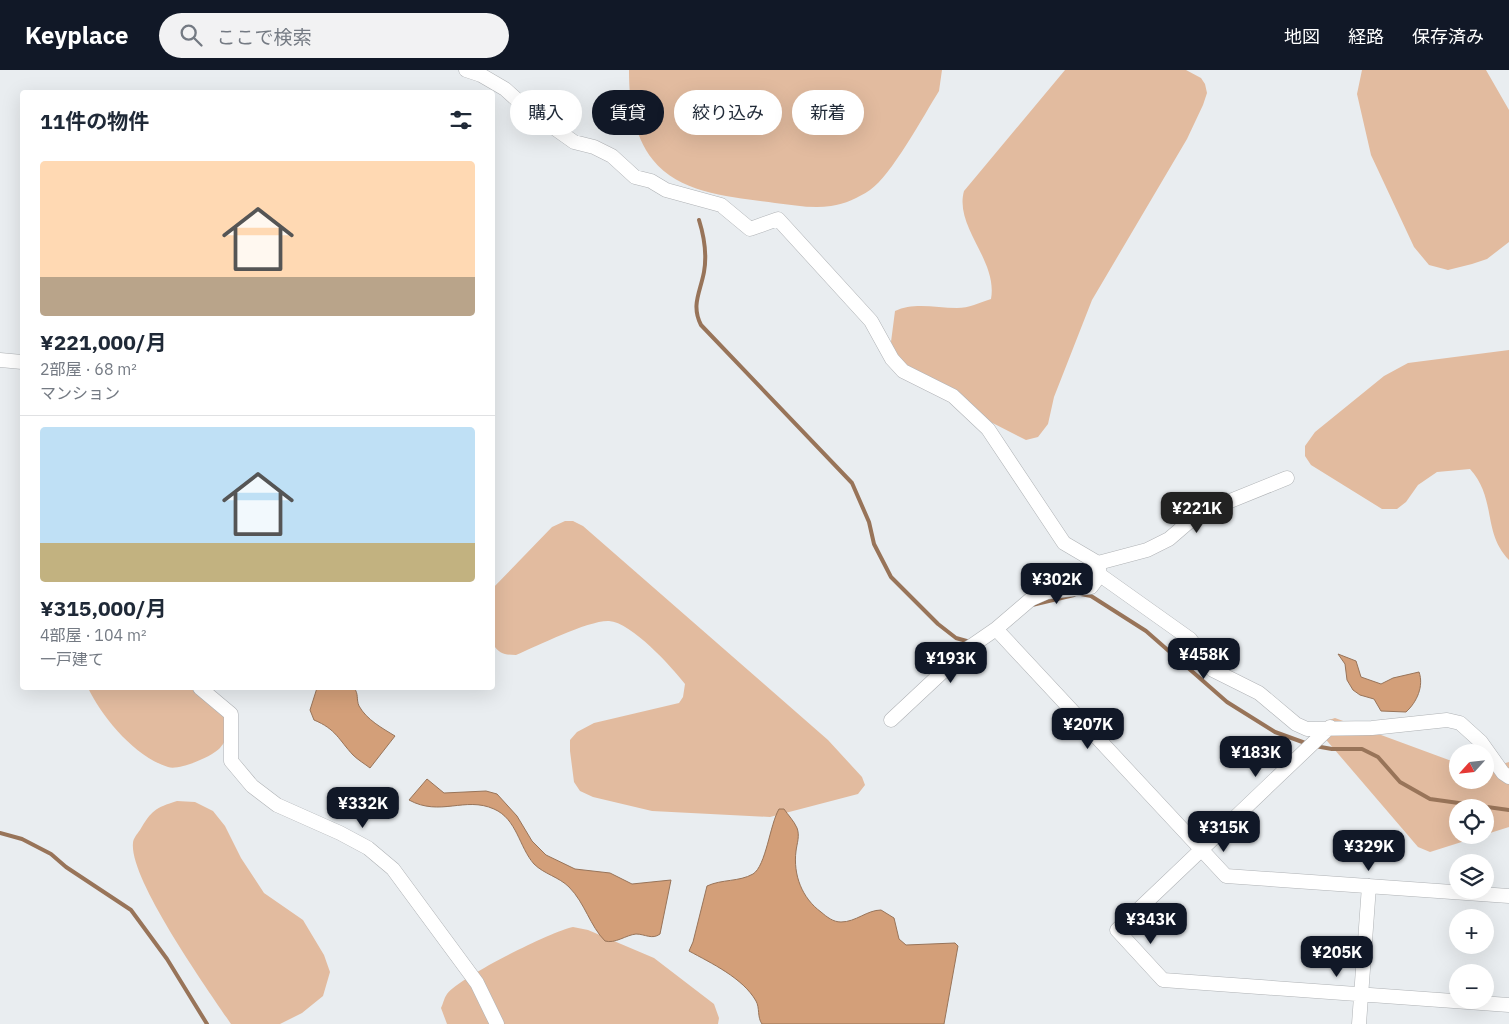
<!DOCTYPE html>
<html lang="ja">
<meta charset="utf-8">
<style>
:root{--surface:#fff;--page:#f2f2f3;--text:#1f2937;--muted:#747a83;--line:#e0e1e3;--accent:#111827}
body{margin:0;font-family:"IBM Plex Sans","Noto Sans JP",sans-serif;background:var(--page);color:var(--text);height:100vh;display:flex;flex-direction:column;font-size:19px;white-space:nowrap}
*{box-sizing:border-box;margin:0}
p{font-size:16px;color:var(--muted)}
.icon{flex:none;width:28px;height:28px;fill:none;stroke:currentColor;stroke-width:2;stroke-linecap:round;stroke-linejoin:round}
.map{position:relative;flex:1;overflow:hidden}
.side{position:absolute;left:20px;top:20px;width:475px;height:600px;display:flex;flex-direction:column;background:var(--surface);border-radius:5px;box-shadow:0 5px 20px #0002}
.side>*{flex:none}
.banner{position:absolute;left:510px;top:20px;width:475px;height:45px;display:flex;gap:10px}
.needle{width:32px;rotate:243deg}
.fabs{position:absolute;left:1449px;top:674px;display:grid;gap:10px}
.fabs a{display:grid;place-items:center;width:45px;height:45px;border-radius:50%;background:var(--surface);box-shadow:0 5px 20px #0002;font-size:25px}
.price{position:absolute;translate:-50% -42px;padding:0 11px;border-radius:10px;background:var(--accent);color:#fff;font-size:16px;line-height:32px;filter:drop-shadow(0 1px 2px #0008)}
.price::after{content:'';position:absolute;left:50%;top:30px;width:15px;height:11px;margin-left:-8px;background:inherit;clip-path:polygon(0 0,100% 0,50% 100%)}
.price.current{background:#222;color:#fff}
ul{padding:0;list-style:none}
li{display:grid;align-content:center;gap:10px;height:265px;padding:0 20px}
li+li{border-top:1px solid var(--line)}
li span{display:grid;place-items:center;height:155px;border-radius:5px;color:#555}
li>.icon{margin-inline-start:auto}
span .icon{width:90px;height:90px;fill:#fffc;stroke-width:1}
li b{font-size:21px}
h2{display:flex;justify-content:space-between;align-items:center;height:60px;padding:0 20px;font-size:21px}
.tag{padding:0 18px;border-radius:22px;background:var(--surface);box-shadow:0 5px 20px #0002;font-size:18px;line-height:45px}
.tag.current{background:var(--accent);color:#fff}
header{display:flex;align-items:center;gap:30px;box-sizing:border-box;height:70px;padding:0 25px;background:var(--accent);color:#fff}
header strong{font-size:24px}
nav{display:flex;gap:28px;margin-inline-start:auto;font-size:18px}
.search{width:350px;height:45px;background:var(--page);display:flex;align-items:center;gap:12px;box-sizing:border-box;padding:0 18px;border-radius:28px;color:var(--muted);font-size:19px}
.map>svg:first-child{display:block}
.green{fill:#e2bb9f;fill-rule:evenodd}
.water{fill:#d39f79;stroke:#987459}
.lines{fill:none;stroke-linecap:round;stroke-linejoin:round}
.stream{stroke:#987459;stroke-width:4}
.minor-casing{stroke:#afb2b5;stroke-width:15}
.minor{stroke:#fff;stroke-width:14}
</style>
<header>
<strong>Keyplace</strong>
<div class="search"><svg class="icon" aria-label="search" viewBox="0 0 24 24"><circle cx="10" cy="10" r="6"/><path d="M15 15l6 6"/></svg>ここで検索</div>
<nav><a>地図</a><a>経路</a><a>保存済み</a></nav>
</header>
<div class="map">
<svg width="1509" height="954" viewBox="0 0 1509 954">
<rect width="100%" height="100%" fill="#e9edf0"/>
<!-- green -->
<path class="green" d="M 629,0 L 942,0 L 939,21 C 924,45 891,106 870,120 C 858,128 845,134 831,136 C 813,139 793,135 775,133 C 734,127 681,125 653,90 C 633,65 629,31 629,0 Z
M 1065,0 L 1186,0 L 1201,8 L 1205,14 L 1207,23 L 1203,35 L 1187,69 L 1092,230 L 1054,327 L 1048,354 L 1038,367 L 1026,370 L 936,324 L 897,287 L 891,272 L 895,241 C 914,232 936,238 957,238 C 969,238 979,233 991,229 C 998,190 954,157 964,121 Z
M 1362,0 L 1486,0 L 1509,40 L 1509,172 L 1487,189 L 1472,194 L 1448,200 L 1429,195 L 1414,177 L 1371,85 L 1357,24 Z
M 1509,280 L 1509,490 C 1482,462 1497,429 1470,399 L 1437,402 L 1418,415 L 1406,432 L 1397,439 L 1382,439 L 1311,395 L 1305,386 L 1305,376 L 1315,362 L 1384,306 L 1408,293 Z
M 565,451 L 573,451 L 583,456 L 828,670 L 862,707 L 865,715 L 858,724 L 770,747 L 652,741 L 593,727 L 580,721 L 574,712 L 570,681 L 570,670 L 577,662 L 594,653 L 679,633 L 683,627 L 685,614 C 672,597 631,552 609,551 C 589,550 537,576 516,585 C 505,585 499,584 493,574 L 492,519 L 552,457 Z
M 88,618 L 207,618 L 233,658 C 229,664 225,672 220,678 C 213,686 179,701 168,697 C 135,687 102,647 88,618 Z
M 1335,648 L 1457,693 L 1458,710 L 1485,710 L 1485,699 L 1509,692 L 1509,757 L 1430,782 L 1418,777 L 1322,665 L 1320,656 L 1326,651 ZM 1458,738 L 1485,738 L 1485,765 L 1458,765 Z
M 177,731 L 195,732 L 213,741 L 225,756 L 241,788 L 264,823 L 303,850 L 324,885 L 330,902 L 323,926 L 302,943 L 280,954 L 231,954 C 208,920 129,809 133,773 C 133,769 137,764 140,760 C 152,740 155,738 177,731 Z
M 573,857 L 588,860 L 654,888 L 714,934 L 719,948 L 718,954 L 447,954 L 441,938 C 443,934 444,928 447,924 C 460,907 550,862 573,857 Z"/>
<!-- water -->
<path class="water" d="M 1338,584 L 1356,591 L 1361,607 L 1381,614 L 1393,608 L 1419,602 C 1424,616 1417,632 1406,642 L 1381,641 L 1374,629 L 1360,625 L 1353,620 L 1347,610 L 1345,594 Z
M 317,618 L 354,618 C 359,624 356,629 359,636 C 367,650 382,658 395,666 L 370,698 C 365,694 358,690 353,685 C 339,670 336,659 314,650 L 310,640 Z
M 427,709 L 444,723 L 486,721 L 497,724 L 517,746 L 532,771 L 546,785 L 575,799 L 610,803 L 632,814 L 671,810 L 660,864 C 652,870 645,864 636,864 C 626,865 615,874 605,871 C 590,856 585,833 569,817 C 559,807 544,804 534,794 C 519,777 517,749 494,739 C 465,726 440,747 409,730 Z
M 779,739 L 784,739 C 788,745 794,751 797,758 C 800,766 797,773 796,781 C 793,805 802,828 821,842 C 827,847 833,852 841,852 C 856,852 867,840 881,840 L 894,848 L 899,869 L 906,875 L 955,873 L 958,876 L 944,954 L 762,954 C 757,947 760,938 756,931 C 743,908 711,893 689,881 L 693,872 L 707,816 C 722,809 739,812 753,804 C 766,796 770,754 779,739 Z"/>
<g class="lines">
<!-- stream -->
<path class="stream" d="M 699,150 C 704,166 707,185 704,202 C 700,223 691,235 701,255 L 852,413 L 869,452 L 874,474 L 891,507 L 938,554 L 956,568 L 970,572
M 1081,524 L 1091,526 L 1146,561 L 1227,632 L 1275,662 L 1308,674
M 1032,535 L 1074,525
M 1315,676 L 1332,679 L 1362,679 L 1378,687 L 1400,712 L 1430,729 L 1509,740
M 0,763 L 22,769 L 51,784 L 66,797 L 131,840 L 167,889 L 207,954"/>
<defs>
<path id="minor" d="M 466,0 L 481,5 L 505,19 L 526,38 L 574,72 L 594,77 L 612,86 L 635,107 L 651,111 L 666,120 L 721,135 L 750,159 L 778,149 L 871,251 L 892,289 L 903,301 L 953,326 L 988,359 L 1064,473 L 1098,493 L 1147,480 L 1169,469 L 1198,444 L 1287,408
M 0,290 L 22,292
M 1098,493 L 1100,505 L 1190,569 L 1213,600 L 1259,623 L 1296,654 L 1307,659 L 1372,658 L 1447,650 L 1460,653 L 1481,672 L 1503,703 L 1509,707
M 996,559 L 1226,806 L 1509,826
M 200,618 L 231,644 L 231,691 L 252,716 L 277,735 L 340,763 L 368,778 L 393,799 L 477,913 L 497,954
M 891,650 L 967,579 L 996,559 L 1031,529 L 1047,522 L 1091,517 L 1100,505
M 1330,657 L 1117,860 L 1163,910 L 1509,935
M 1359,954 L 1369,816"/>
</defs>
<!-- minor casing -->
<use href="#minor" class="minor-casing"/>
<!-- minor -->
<use href="#minor" class="minor"/>
</g>
</svg>
<div class="fabs">
<a><svg class="needle" viewBox="-14 -14 28 28"><path d="M0-13l5 13h-10z" fill="#e53935"/><path d="M0 13l5-13h-10z" fill="#747a83"/></svg></a>
<a><svg class="icon" aria-label="locate" viewBox="0 0 24 24"><circle cx="12" cy="12" r="6"/><path d="M12 2v4M12 18v4M2 12h4M18 12h4"/></svg></a>
<a><svg class="icon" aria-label="layers" viewBox="0 0 24 24"><path d="M12 4l9 5-9 5-9-5zM3 14l9 5 9-5"/></svg></a>
<a>+</a>
<a>−</a>
</div>
<b class="price current" style="left:1197px;top:464px">¥221K</b>
<b class="price" style="left:1057px;top:535px">¥302K</b>
<b class="price" style="left:1204px;top:610px">¥458K</b>
<b class="price" style="left:951px;top:614px">¥193K</b>
<b class="price" style="left:1088px;top:680px">¥207K</b>
<b class="price" style="left:1256px;top:708px">¥183K</b>
<b class="price" style="left:363px;top:759px">¥332K</b>
<b class="price" style="left:1224px;top:783px">¥315K</b>
<b class="price" style="left:1369px;top:802px">¥329K</b>
<b class="price" style="left:1151px;top:875px">¥343K</b>
<b class="price" style="left:1337px;top:908px">¥205K</b>
<div class="banner">
<a class="tag">購入</a>
<a class="tag current">賃貸</a>
<a class="tag">絞り込み</a>
<a class="tag">新着</a>
</div>
<section class="side">
<h2>11件の物件<svg class="icon" aria-label="filters" viewBox="0 0 24 24"><path d="M4 7h16M4 17h16"/><circle cx="9" cy="7" r="2"/><circle cx="15" cy="17" r="2"/></svg></h2>
<ul>
<li><span style="background:linear-gradient(#ffd9b3 75%,#b9a48a 0)"><svg class="icon" aria-label="home" viewBox="0 0 24 24"><path d="M3 11l9-7 9 7M6 9v11h12V9"/></svg></span><div><b>¥221,000/月</b><p>2部屋 · 68 m²</p><p>マンション</p></div></li>
<li><span style="background:linear-gradient(#bfe0f5 75%,#c2b280 0)"><svg class="icon" aria-label="home" viewBox="0 0 24 24"><path d="M3 11l9-7 9 7M6 9v11h12V9"/></svg></span><div><b>¥315,000/月</b><p>4部屋 · 104 m²</p><p>一戸建て</p></div></li>
</ul>
</section>
</div>
